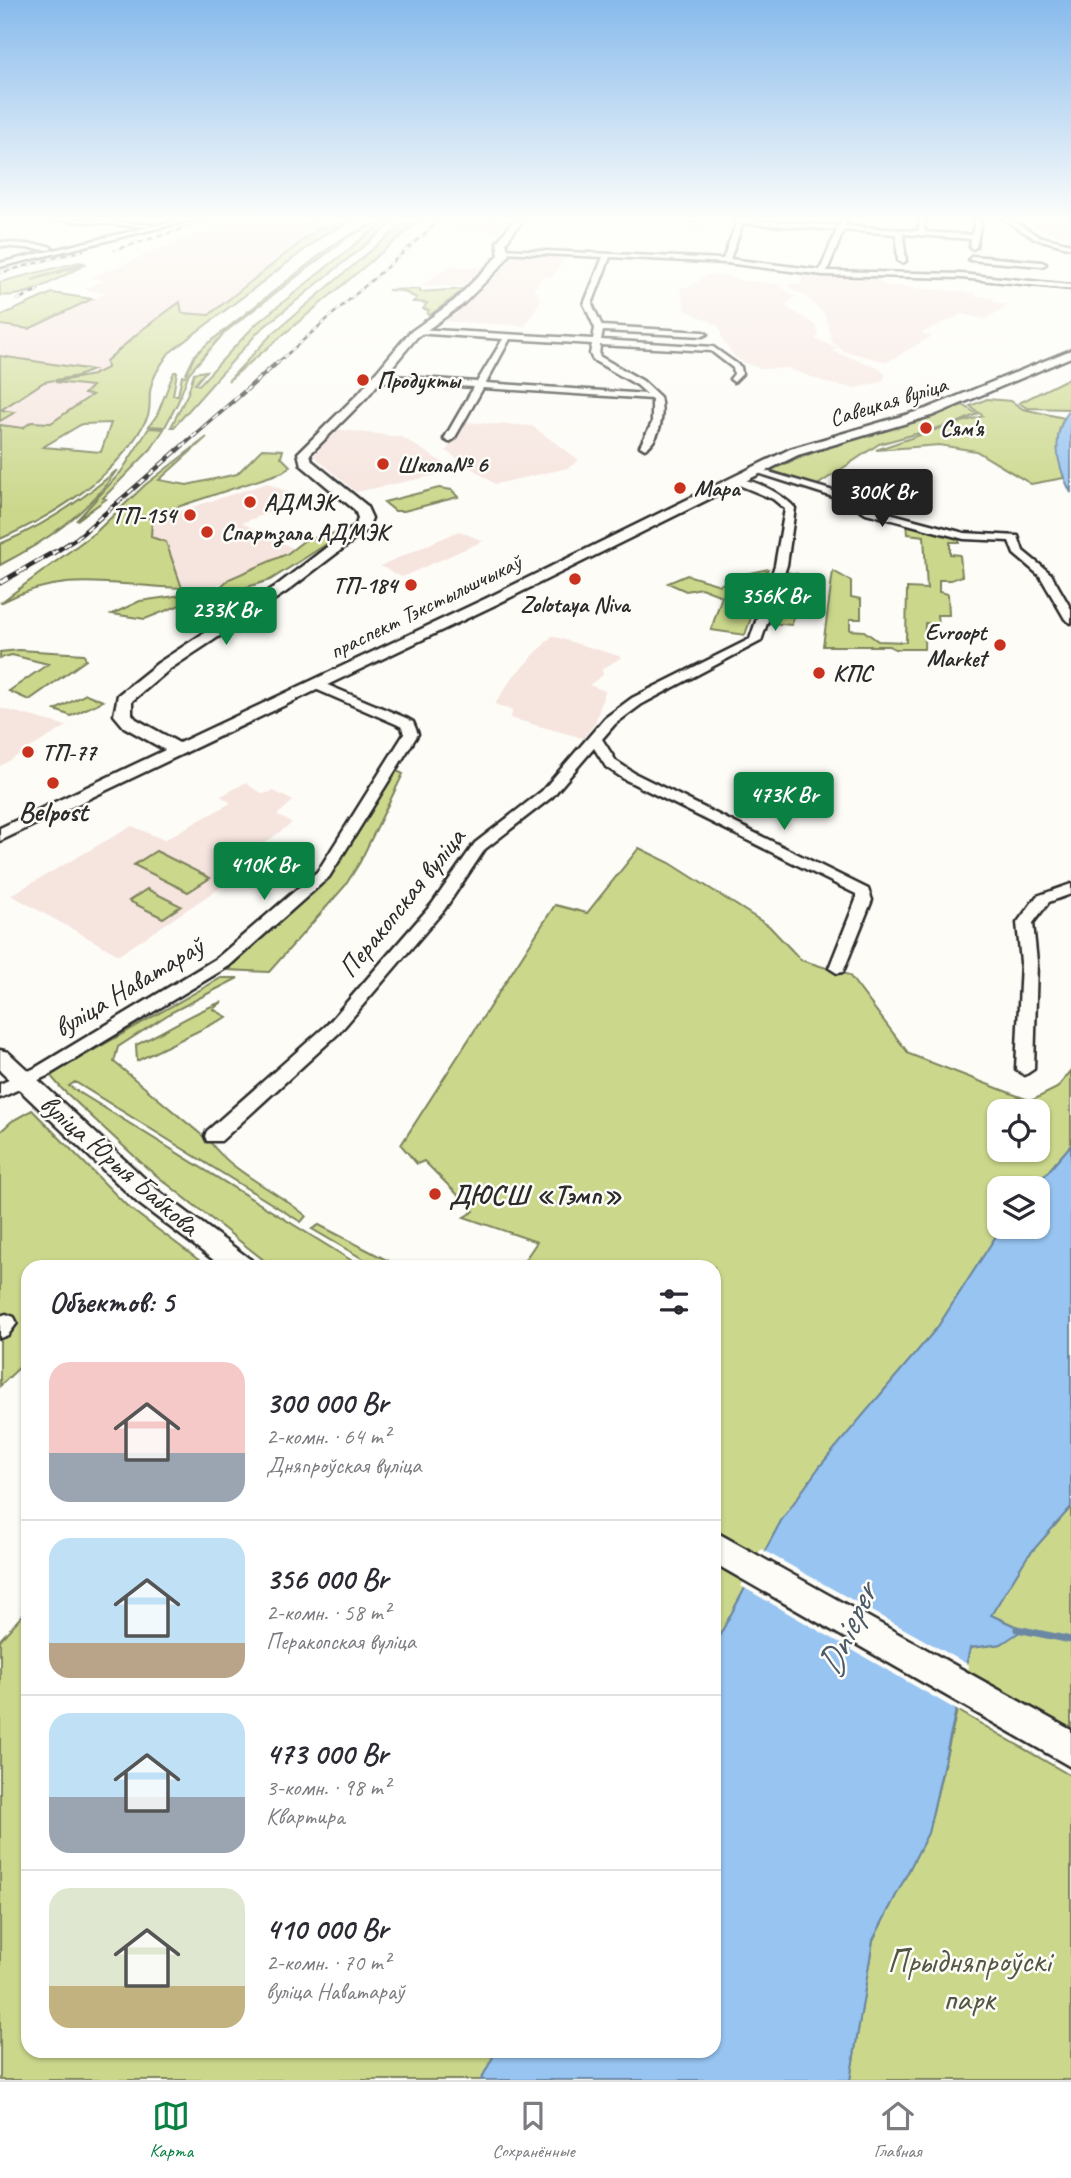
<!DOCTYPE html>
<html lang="ru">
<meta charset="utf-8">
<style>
:root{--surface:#fff;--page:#f7f7f7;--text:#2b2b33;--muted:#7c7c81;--line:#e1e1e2;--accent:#0b8043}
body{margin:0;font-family:Caveat,sans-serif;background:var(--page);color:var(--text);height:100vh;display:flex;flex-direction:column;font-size:26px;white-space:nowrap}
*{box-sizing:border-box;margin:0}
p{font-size:23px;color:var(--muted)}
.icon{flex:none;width:38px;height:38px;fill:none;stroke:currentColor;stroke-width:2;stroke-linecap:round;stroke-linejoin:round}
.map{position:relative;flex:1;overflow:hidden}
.panel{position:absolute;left:21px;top:1260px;width:700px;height:798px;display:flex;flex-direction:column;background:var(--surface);border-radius:21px;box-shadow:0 2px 5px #0004}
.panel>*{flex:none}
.tools{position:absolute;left:987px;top:1099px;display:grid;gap:14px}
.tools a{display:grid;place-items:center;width:63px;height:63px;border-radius:14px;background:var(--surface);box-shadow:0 2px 5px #0004;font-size:35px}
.price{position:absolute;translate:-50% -60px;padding:0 16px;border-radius:7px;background:var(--accent);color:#fff;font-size:23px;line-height:46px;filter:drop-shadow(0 2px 4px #0008)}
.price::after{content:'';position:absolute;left:50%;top:42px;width:21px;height:16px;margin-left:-10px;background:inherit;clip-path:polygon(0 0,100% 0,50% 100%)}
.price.active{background:#222;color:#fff}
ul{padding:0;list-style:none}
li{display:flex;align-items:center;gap:21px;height:175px;padding:0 28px}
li+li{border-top:2px solid var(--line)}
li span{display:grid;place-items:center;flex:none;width:196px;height:140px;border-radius:21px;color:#555}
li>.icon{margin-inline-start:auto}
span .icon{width:84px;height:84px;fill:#fffc;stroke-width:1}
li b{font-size:30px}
h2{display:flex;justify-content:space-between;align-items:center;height:84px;padding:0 28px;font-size:30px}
.tabs{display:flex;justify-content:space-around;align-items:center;height:98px;border-top:2px solid var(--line);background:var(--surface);font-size:19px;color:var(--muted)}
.tabs a{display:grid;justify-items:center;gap:4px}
.tabs .active{color:var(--accent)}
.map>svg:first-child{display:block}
.built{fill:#f6e4de}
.green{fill:#cbd88c;stroke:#7b825c;stroke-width:2;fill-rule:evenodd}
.water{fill:#97c4f1;stroke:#6c87a2;stroke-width:2}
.pier{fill:#fdfcf7}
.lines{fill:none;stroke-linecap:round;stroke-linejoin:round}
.stream{stroke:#6c87a2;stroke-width:7}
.minor-casing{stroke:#2b2b2b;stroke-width:5}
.major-casing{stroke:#2b2b2b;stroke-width:5}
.minor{fill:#fdfcf7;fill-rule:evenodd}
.major{fill:#fdfcf7;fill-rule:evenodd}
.rail-far2-casing{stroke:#2b2b2b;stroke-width:2.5}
.rail-far1-casing{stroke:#2b2b2b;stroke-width:4.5}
.rail-casing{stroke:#2b2b2b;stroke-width:5}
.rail-far2{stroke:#fdfcf7;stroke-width:2;stroke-dasharray:5;stroke-linecap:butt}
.rail-far1{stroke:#fdfcf7;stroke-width:2.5;stroke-dasharray:7;stroke-linecap:butt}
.rail{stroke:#fdfcf7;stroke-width:3.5;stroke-dasharray:10;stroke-linecap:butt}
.poi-dot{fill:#c8321e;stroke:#fdfcf7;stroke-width:2.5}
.labels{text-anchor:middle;stroke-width:5;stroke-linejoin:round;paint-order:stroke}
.far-poi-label{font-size:23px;font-weight:bold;fill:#2b2b2b;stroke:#fdfcf7;text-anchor:start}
.far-street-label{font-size:23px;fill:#2b2b2b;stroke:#fdfcf7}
.poi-label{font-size:28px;font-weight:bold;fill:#2b2b2b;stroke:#fdfcf7}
.street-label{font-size:28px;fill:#2b2b2b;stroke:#fdfcf7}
.near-park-label{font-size:33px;fill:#535643;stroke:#fdfcf7}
.near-water-label{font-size:37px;font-style:italic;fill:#4b5966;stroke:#fdfcf7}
</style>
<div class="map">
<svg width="1071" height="2080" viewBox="0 0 1071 2080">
<rect width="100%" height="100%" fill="#fdfcf7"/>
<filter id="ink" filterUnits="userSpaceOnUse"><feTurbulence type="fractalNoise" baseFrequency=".0143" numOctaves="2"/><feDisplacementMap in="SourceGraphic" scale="14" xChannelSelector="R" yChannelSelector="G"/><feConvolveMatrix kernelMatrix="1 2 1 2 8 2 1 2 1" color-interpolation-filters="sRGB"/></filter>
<g filter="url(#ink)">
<!-- built -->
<path class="built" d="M 326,216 L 355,217 L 334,227 L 321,226 L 209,315 L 182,313 L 181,303 L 108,368 L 93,375 L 84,374 L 91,369 L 0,356 L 0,325 L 29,329 L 106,293 L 85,289 L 105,280 L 91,278 L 193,235 L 242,219 L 308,224 Z
M 452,216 L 515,216 L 500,232 L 439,228 Z
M 554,216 L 599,216 L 616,223 L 630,221 L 620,216 L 640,216 L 664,226 L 680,228 L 693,225 L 664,216 L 684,216 L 693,220 L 715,217 L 703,233 Z
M 1056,216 L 1071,216 L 1071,235 L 1055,234 L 1026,222 L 1057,220 Z
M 516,252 L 568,254 L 553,277 L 544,276 L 532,291 L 540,292 L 537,298 L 542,298 L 525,326 L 443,321 L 478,290 L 485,288 Z
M 449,266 L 488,268 L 468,286 L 421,286 Z
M 803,272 L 876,275 L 883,285 L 976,293 L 975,296 L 996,299 L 993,302 L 1008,306 L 985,319 L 962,314 L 921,333 L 932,336 L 887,362 L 844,351 L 832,342 L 825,314 L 801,293 L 794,292 L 789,284 L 801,284 Z
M 707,275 L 723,275 L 742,281 L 778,284 L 795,297 L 785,306 L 815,325 L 819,335 L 815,339 L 838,348 L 832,351 L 877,367 L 886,375 L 881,382 L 855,388 L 830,384 L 787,368 L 761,369 L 747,364 L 734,356 L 723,341 L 719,326 L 686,310 L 680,287 L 690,287 Z
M 44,381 L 93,386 L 85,394 L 93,394 L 51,423 L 31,422 L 23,428 L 0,425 L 0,421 L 14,412 L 0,410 Z
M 464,422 L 532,426 L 579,460 L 568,468 L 495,484 L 446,451 Z
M 334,429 L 402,437 L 456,471 L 356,492 L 314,456 Z
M 267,483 L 303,499 L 242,523 L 295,549 L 271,562 L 207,589 L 182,588 L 166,542 L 151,537 L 152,520 Z
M 459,531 L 483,541 L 402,577 L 380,566 Z
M 552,636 L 622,657 L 602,669 L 603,675 L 589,685 L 605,691 L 595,723 L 583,738 L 510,718 L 513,711 L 495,704 L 512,678 Z
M 0,708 L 67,726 L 0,766 Z
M 245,783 L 263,794 L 274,791 L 293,801 L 277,815 L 292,823 L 228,870 L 239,875 L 119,955 L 11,895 L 132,826 L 164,840 L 231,803 L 221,796 Z"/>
<!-- green -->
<path class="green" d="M 346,216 L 364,216 L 324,235 L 169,353 C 160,366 152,377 150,392 C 149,401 151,410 147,418 C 119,475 56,515 0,539 L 0,425 L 23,428 L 31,422 L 51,423 L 92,395 L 84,394 L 92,386 L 55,382 L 93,375 L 107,368 L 106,361 L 143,329 L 180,302 L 182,313 L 209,315 L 321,226 L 334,227 L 354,218 ZM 111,423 L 101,452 L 43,447 L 82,424 Z
M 388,216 L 392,216 L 348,237 L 225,332 L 189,373 L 178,402 L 165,427 L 149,426 L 157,415 L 174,372 L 177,372 L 173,395 L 178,395 L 182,376 L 185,376 L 195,355 L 207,344 L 338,241 Z
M 396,216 L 401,216 L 259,331 L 174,427 L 171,427 L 188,393 L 194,373 L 206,371 L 195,384 L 199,385 L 256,324 L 374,229 Z
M 412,216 L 425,216 L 228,381 L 272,334 Z
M 79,262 L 83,263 L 32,280 L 87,264 C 60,276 30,299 0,295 L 0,282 Z
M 420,289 L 420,292 L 465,289 L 430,315 L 427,314 L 429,310 L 423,309 L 427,303 L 413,302 L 417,298 L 402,291 L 388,290 Z
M 52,293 L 92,299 L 29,329 L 0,325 L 0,316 Z
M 0,356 L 93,370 L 78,376 L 44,382 L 1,410 L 15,412 L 0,421 Z
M 1071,377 L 1069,409 L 1027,408 L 1019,403 Z
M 987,399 L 1011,401 L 1023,409 L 1064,418 C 1053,439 1059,456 1064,478 L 1031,484 L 976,451 L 939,445 L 876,450 L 952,424 L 879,444 L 816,486 L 770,470 L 825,448 L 963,405 L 977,414 L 955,424 L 983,416 L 970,406 Z
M 149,428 L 164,429 L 151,449 L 103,498 L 106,499 L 76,521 L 121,472 Z
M 207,437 L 159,480 L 187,485 L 237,474 L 262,449 L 283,450 L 281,457 L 290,466 L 283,472 L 147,517 L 152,520 L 151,537 L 166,542 L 182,588 C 113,586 65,569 0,603 L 97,531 L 145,485 Z
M 117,470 C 88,513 45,542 0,565 L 0,544 C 44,526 81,501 117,470 Z
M 439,488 L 452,490 L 458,497 L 404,511 L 395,511 L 384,502 Z
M 907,522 L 959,539 L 959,542 L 950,542 L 950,554 L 960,555 L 962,576 L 951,580 L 939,580 L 939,592 L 948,594 L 949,615 L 937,615 L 938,624 L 925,623 L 924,649 L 895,649 L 889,646 L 823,646 L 833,571 L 851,581 L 851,597 L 861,599 L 861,619 L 850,619 L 850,630 L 864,631 L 878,641 L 906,642 L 907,588 L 927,589 L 924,536 L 908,534 Z
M 335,533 L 338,534 L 336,538 L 270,580 L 234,591 L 220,587 L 229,579 L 287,554 L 305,540 Z
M 768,569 L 745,635 L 711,630 L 722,596 L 701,588 L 686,591 L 668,583 L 687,575 L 720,585 L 736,576 Z
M 785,572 L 798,574 L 792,625 L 771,623 Z
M 196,593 L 203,596 L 145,619 L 112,614 L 140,601 Z
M 19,650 L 84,654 L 86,660 L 29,700 L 9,691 L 48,664 L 12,655 L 0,658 L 0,652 Z
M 86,694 L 103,701 L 71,716 L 55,710 Z
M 395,770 L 403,774 L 360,862 L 345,886 L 269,972 L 228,970 L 326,878 L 342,858 Z
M 639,848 L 670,863 L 769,926 L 801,960 L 849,975 L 909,1054 L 1031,1101 L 1057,1088 L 1071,1071 L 1071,1145 L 1034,1188 L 999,1188 L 999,1227 L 1002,1227 L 937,1328 L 820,1466 L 781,1521 L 714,1646 L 714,1267 L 520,1267 L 537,1242 L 464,1217 L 474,1211 L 424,1161 L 417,1164 L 401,1145 L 555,905 L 587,913 ZM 999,1111 L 1038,1111 L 1038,1150 L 999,1150 Z
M 156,851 L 210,878 L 188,892 L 134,865 Z
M 147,889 L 181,906 L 163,918 L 129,901 Z
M 221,978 L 238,978 L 172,1012 L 118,1047 L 114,1062 L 210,1142 C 234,1174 276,1190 306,1216 L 301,1222 L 75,1082 L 69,1086 L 362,1267 L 283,1267 L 274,1262 L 265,1261 L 147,1168 L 62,1089 L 50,1075 Z
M 222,1002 L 213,1009 L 227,1017 L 137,1061 L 136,1045 C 166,1031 191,1013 222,1002 Z
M 32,1110 L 128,1207 L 208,1267 L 28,1267 L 28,1359 L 0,1386 L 0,1132 L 12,1121 Z
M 319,1225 L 400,1267 L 377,1267 L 312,1229 Z
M 1071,1507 L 1071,1737 L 964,1673 L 970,1648 L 1001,1644 L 1022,1629 L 991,1615 L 1027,1557 Z
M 28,1609 L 28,2051 L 496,2051 L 481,2080 L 0,2080 L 0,1640 Z
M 957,1710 L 1071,1776 L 1071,2080 L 850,2080 L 873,1940 L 928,1833 Z"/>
<!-- water -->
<path class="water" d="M 1071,408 L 1071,493 C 1056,464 1050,435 1071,408 Z
M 1071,1145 L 1071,1507 L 1027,1557 L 991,1615 L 1023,1630 L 1001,1644 L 970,1648 L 928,1833 L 873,1940 L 850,2080 L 481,2080 L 496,2051 L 714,2051 L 714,1646 L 781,1521 L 820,1466 L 937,1328 L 1000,1230 L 1002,1227 L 1038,1227 L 1038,1188 L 1034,1188 Z"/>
<!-- pier -->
<path class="pier" d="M 761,1549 L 969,1665 L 960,1712 L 741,1586 Z"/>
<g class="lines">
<!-- stream -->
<path class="stream" d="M 1017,1629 L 1071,1640"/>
<defs>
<path id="minor" d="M 12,216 L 49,216 L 151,225 L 148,227 Z
M 194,216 L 207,216 L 0,267 L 0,263 Z
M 739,216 L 745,216 L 744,219 L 839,226 L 843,217 L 846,216 L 848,218 L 845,226 L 918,231 L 920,219 L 911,216 L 924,216 L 925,232 L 972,235 L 976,216 L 982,216 L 976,247 L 973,249 L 970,247 L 971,239 L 903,234 L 906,261 L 902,263 L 898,261 L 896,234 L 844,230 L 827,271 L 961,274 L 1071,285 L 1071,289 L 961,278 L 823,275 L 726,263 L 610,257 L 592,304 L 602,326 L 703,332 L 707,334 L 703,336 L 603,331 L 601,340 L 713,347 L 741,367 L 742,374 L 734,382 L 730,379 L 734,374 L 733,368 L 711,351 L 600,345 L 599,356 L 643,381 L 660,397 C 664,414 661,439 645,449 L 640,446 L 652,423 L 652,399 L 483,388 L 454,439 L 449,442 L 444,439 L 474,387 L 379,381 L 375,378 L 379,375 L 477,382 L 503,339 L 414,333 L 417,329 L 593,339 L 595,328 L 584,304 L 603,257 L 503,252 L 501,249 L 723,259 ZM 743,223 L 837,230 L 820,270 L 730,259 ZM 510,339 L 592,344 L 590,354 L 593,360 L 637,385 L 647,394 L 486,383 Z
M 998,216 L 1006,216 L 1038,236 L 1071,244 L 1071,248 L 1034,238 Z
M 0,242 L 49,246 L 52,248 L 49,250 L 0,246 Z
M 972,256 L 1042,262 L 1046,264 L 1042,266 L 969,260 Z
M 755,468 L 854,497 L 874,509 L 964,533 L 1018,536 L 1023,551 L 1051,574 L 1071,609 L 1071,623 L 1065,619 L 1040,576 L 1014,554 L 1009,541 L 964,539 L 866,513 L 846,501 L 755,472 Z
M 734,479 C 754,478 782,494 795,508 L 787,565 L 761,641 L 642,704 L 615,724 L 602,739 L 616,761 L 634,773 L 868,889 L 872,900 L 843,972 L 837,973 L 829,968 L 856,900 L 856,894 L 624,779 L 606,767 L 594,748 L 552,797 L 485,849 L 444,910 L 339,1033 L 221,1141 L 207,1141 L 205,1136 L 207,1131 L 327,1025 L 432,904 L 475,843 L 542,791 L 605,718 L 632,698 L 750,639 L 775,565 L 785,509 L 773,499 L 734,483 Z
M 318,681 L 406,718 L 413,722 L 418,734 L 329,877 L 229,966 L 47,1076 L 0,1098 L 0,1084 L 35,1068 L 217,958 L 318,871 L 404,734 L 402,727 L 396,724 L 313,688 L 312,685 Z
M 1071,884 L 1071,894 L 1049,902 L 1033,923 L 1037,962 L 1034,1069 L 1025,1075 L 1016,1069 L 1021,962 L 1017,923 L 1037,896 Z
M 6,1314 L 14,1317 L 17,1323 L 8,1335 L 0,1338 L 0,1316 Z"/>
<path id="major" d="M 517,216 L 526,216 L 506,242 L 509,255 L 499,268 L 462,305 L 417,337 L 367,397 L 310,454 L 312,461 L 366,505 L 372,518 L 367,530 L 286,592 L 170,669 L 132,701 L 132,714 L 136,719 L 179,743 L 487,598 L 790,449 L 926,409 L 1071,350 L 1071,357 L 934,415 L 798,455 L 497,604 L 0,841 L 0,828 L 165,750 L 124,727 L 114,715 L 118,695 L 158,663 L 276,586 L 356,525 L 358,518 L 355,510 L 301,465 L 298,453 L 359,393 L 409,333 L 454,301 L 499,255 L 497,242 Z
M 0,1050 L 8,1052 L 156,1189 L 251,1260 L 255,1267 L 223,1267 L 138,1203 L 0,1071 Z
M 714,1531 L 1071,1730 L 1071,1767 L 714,1563 Z"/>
</defs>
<!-- minor casing -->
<use href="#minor" class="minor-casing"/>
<!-- major casing -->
<use href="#major" class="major-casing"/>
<!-- minor -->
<use href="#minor" class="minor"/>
<!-- major -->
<use href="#major" class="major"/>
<defs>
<path id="rail-far2" d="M 674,216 L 694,223
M 490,218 L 492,216
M 307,225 L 323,216
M 115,250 L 223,216
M 0,273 L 83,250
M 17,300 L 38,290
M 276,364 L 445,216"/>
<path id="rail-far1" d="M 52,554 L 77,538 L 278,362"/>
<path id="rail" d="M 0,583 L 54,552"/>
</defs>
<!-- rail-far2 casing -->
<use href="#rail-far2" class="rail-far2-casing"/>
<!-- rail-far1 casing -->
<use href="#rail-far1" class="rail-far1-casing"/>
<!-- rail casing -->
<use href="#rail" class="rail-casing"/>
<!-- rail-far2 -->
<use href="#rail-far2" class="rail-far2"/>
<!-- rail-far1 -->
<use href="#rail-far1" class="rail-far1"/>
<!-- rail -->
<use href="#rail" class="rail"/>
</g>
</g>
<!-- sky -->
<linearGradient id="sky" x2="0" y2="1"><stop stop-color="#87baec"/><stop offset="0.43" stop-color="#fefefb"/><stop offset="1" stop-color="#fefefb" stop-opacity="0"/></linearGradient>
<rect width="1071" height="508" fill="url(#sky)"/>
<!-- markers -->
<g class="poi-dot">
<circle cx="363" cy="380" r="7"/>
<circle cx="926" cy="428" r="7"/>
<circle cx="383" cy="464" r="7"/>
<circle cx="680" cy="488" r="7"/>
<circle cx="250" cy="502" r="7"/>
<circle cx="190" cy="515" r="7"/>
<circle cx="207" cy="532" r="7"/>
<circle cx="575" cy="579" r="7"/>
<circle cx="411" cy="585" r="7"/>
<circle cx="1000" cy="645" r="7"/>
<circle cx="819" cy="673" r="7"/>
<circle cx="28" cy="752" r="7"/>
<circle cx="53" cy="783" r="7"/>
<circle cx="435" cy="1194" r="7"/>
</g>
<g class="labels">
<!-- far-poi labels -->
<g class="far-poi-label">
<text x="377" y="388">Продукты</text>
<text x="940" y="436">Сям'я</text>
<text x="397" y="472">Школа№ 6</text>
<text x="694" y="496">Мара</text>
<text x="264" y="510">АДМЭК</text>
<text x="176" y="523" text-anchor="end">ТП-154</text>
<text x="221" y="540">Спартзала АДМЭК</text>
<text x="397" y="593" text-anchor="end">ТП-184</text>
<text x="575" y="612" text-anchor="middle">Zolotaya Niva</text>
<text x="986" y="640" text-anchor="end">Evroopt<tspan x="986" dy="26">Market</tspan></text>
<text x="833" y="681">КПС</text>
<text x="42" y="760">ТП-77</text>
</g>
<!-- far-street labels -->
<g class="far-street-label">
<text transform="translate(888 401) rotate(-17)" y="8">Савецкая вуліца</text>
<text transform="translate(425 606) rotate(-26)" y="8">праспект Тэкстыльшчыкаў</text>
</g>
<!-- poi labels -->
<g class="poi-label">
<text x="53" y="821">Belpost</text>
<text x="449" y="1204" text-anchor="start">ДЮСШ «Тэмп»</text>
</g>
<!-- street labels -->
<g class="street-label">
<text transform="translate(401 902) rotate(-51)" y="10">Перакопская вуліца</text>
<text transform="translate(128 986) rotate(-31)" y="10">вуліца Наватараў</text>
<text transform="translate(120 1164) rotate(41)" y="10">вуліца Юрыя Бабкова</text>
</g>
<!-- near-park labels -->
<g class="near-park-label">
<text x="969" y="1972">Прыдняпроўскі<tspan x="969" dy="38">парк</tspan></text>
</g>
<!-- near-water labels -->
<g class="near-water-label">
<text transform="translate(846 1630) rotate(-66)" y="13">Dnieper</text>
</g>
</g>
</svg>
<div class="tools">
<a><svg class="icon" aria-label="locate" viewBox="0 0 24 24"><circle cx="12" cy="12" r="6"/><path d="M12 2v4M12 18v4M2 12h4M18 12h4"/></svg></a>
<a><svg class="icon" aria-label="layers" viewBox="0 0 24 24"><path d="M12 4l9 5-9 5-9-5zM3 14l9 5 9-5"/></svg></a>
</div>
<b class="price active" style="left:882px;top:529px">300K Br</b>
<b class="price" style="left:775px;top:633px">356K Br</b>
<b class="price" style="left:226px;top:647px">233K Br</b>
<b class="price" style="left:784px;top:832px">473K Br</b>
<b class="price" style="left:264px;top:902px">410K Br</b>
<section class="panel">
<h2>Объектов: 5<svg class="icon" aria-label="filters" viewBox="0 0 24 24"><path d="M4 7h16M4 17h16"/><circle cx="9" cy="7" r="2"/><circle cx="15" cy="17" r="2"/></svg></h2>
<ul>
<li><span style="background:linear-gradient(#f6c9c9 65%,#9aa5b1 0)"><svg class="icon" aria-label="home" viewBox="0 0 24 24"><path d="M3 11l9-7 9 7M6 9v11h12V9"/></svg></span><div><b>300 000 Br</b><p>2-комн. · 64 m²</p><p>Дняпроўская вуліца</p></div></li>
<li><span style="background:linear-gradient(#bfe0f5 75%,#b9a48a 0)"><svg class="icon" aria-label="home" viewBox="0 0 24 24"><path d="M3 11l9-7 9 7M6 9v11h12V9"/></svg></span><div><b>356 000 Br</b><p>2-комн. · 58 m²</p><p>Перакопская вуліца</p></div></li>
<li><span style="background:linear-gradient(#bfe0f5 60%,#9aa5b1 0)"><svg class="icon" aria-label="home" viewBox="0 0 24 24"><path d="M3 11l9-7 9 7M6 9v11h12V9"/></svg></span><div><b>473 000 Br</b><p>3-комн. · 98 m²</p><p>Квартира</p></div></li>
<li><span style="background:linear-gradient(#dfe7d0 70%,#c2b280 0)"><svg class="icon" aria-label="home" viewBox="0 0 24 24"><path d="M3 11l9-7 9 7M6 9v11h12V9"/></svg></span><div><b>410 000 Br</b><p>2-комн. · 70 m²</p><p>вуліца Наватараў</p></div></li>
</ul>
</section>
</div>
<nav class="tabs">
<a class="active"><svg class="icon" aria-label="map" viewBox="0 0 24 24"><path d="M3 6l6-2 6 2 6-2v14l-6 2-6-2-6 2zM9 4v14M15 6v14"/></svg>Карта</a>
<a><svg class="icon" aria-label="saved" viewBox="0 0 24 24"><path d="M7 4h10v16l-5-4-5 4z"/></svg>Сохранённые</a>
<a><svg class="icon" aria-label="home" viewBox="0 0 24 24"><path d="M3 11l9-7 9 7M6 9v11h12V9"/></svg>Главная</a>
</nav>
